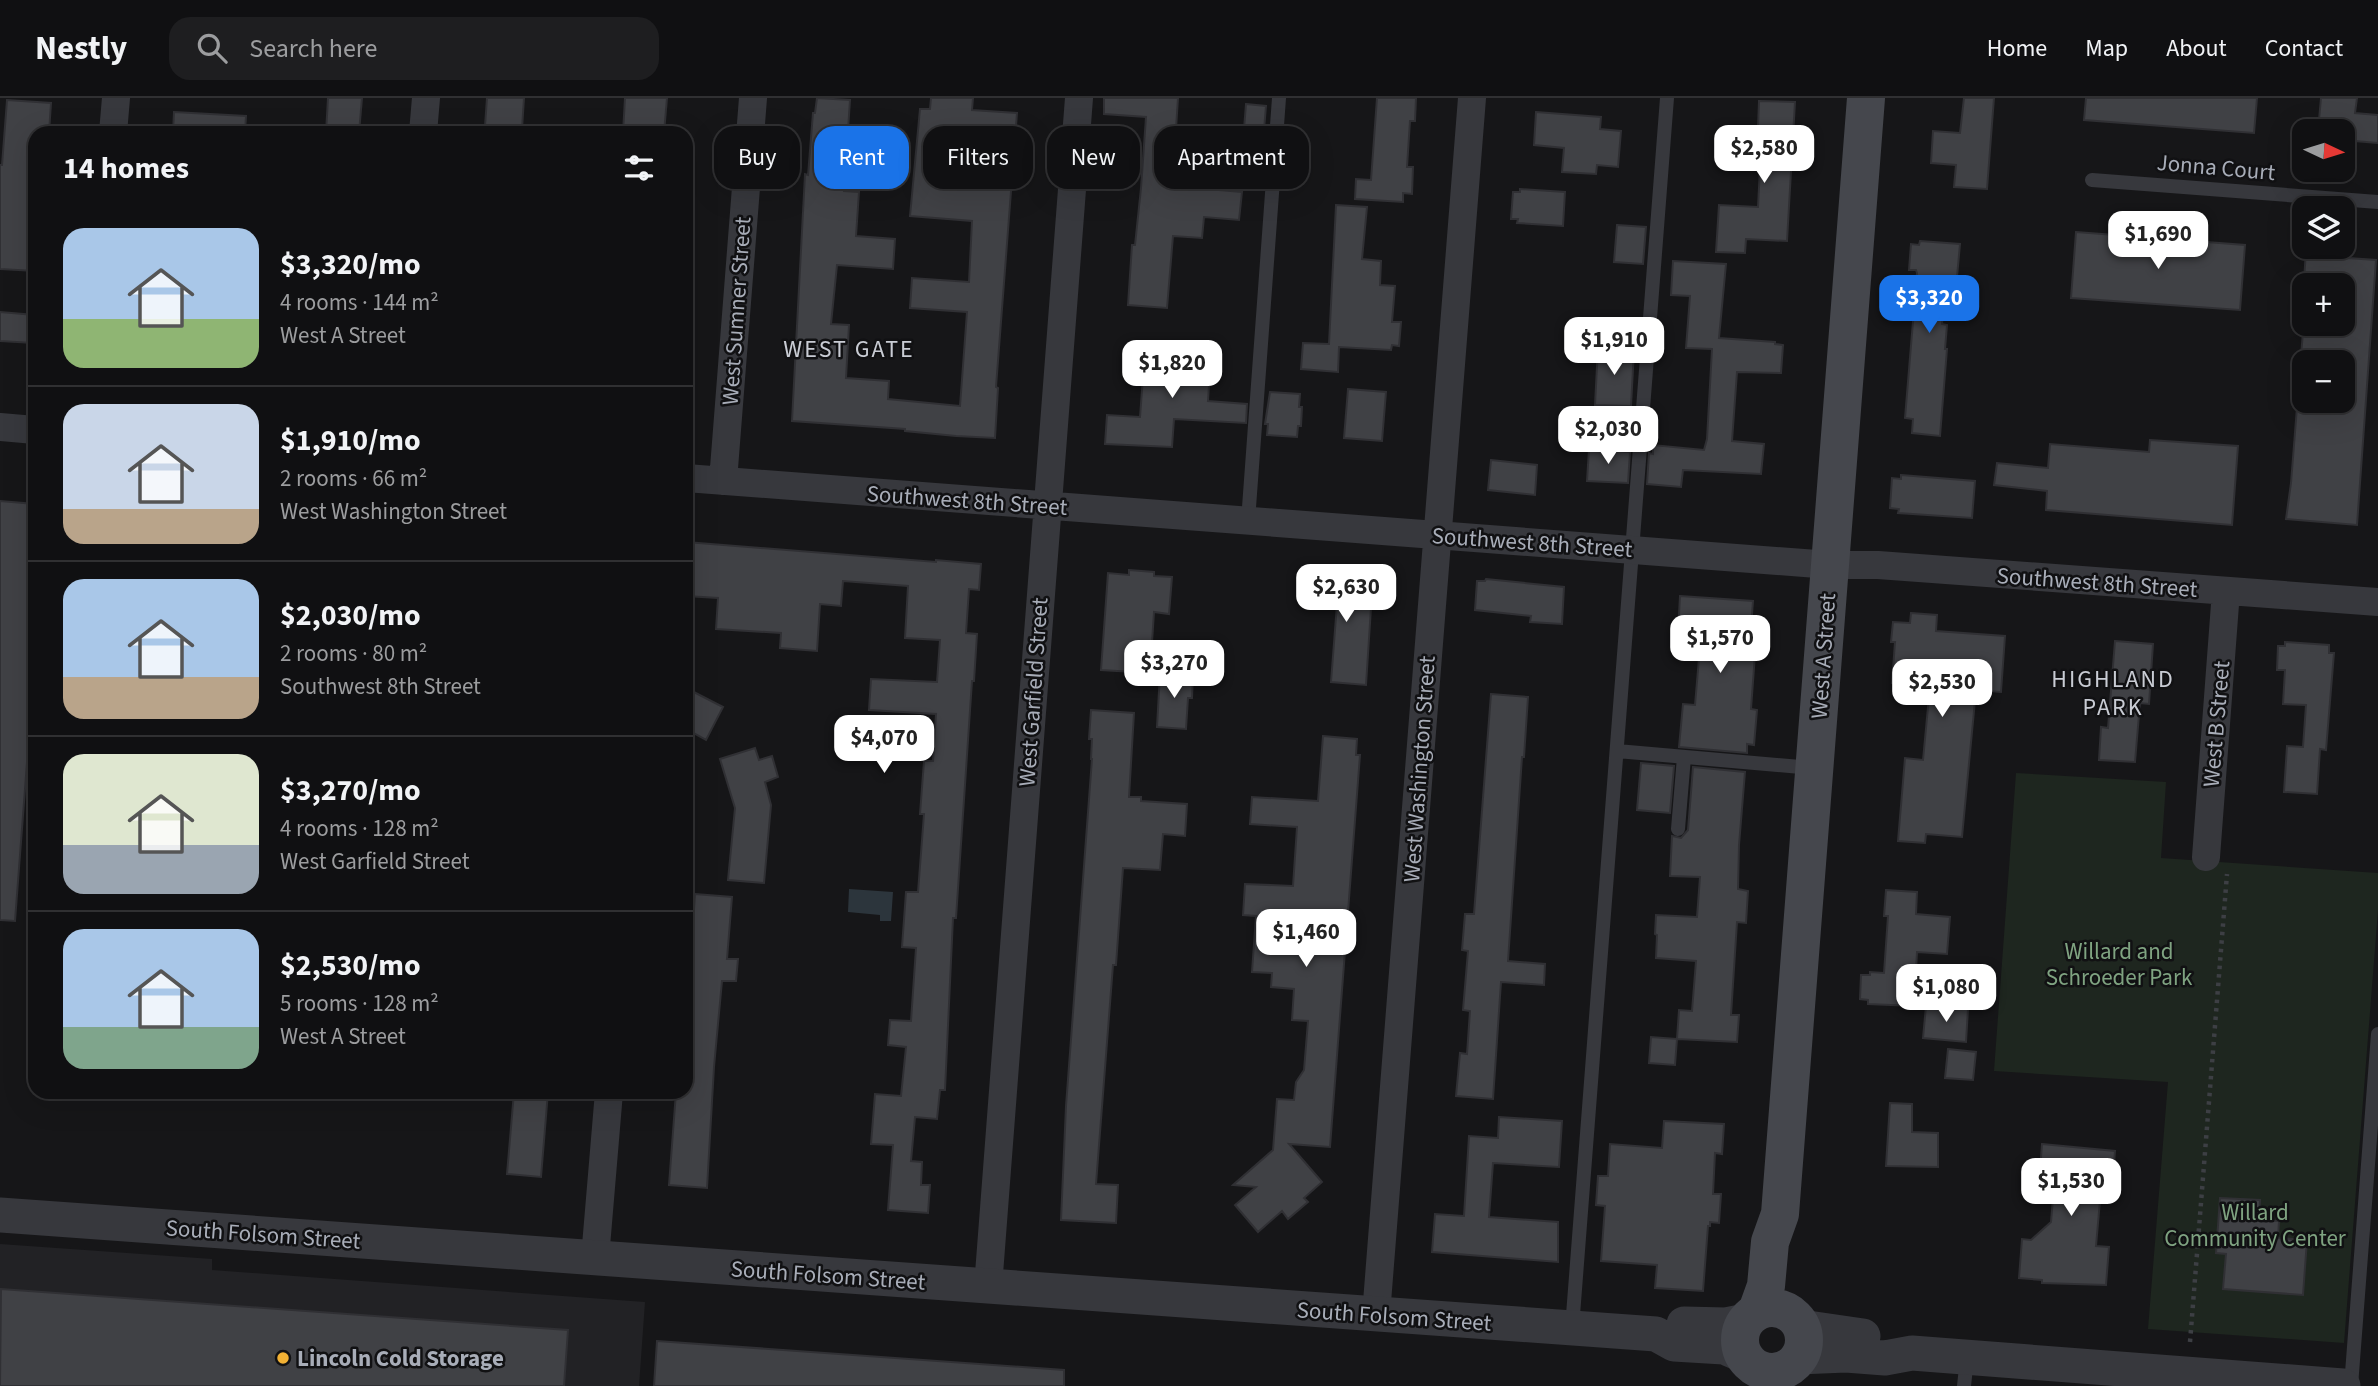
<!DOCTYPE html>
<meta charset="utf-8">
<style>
:root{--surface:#101012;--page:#1e1e20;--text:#f1f3f6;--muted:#9c9d9f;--line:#303032;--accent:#1a73e8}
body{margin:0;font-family:"Source Sans 3",sans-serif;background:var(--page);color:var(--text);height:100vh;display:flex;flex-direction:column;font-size:26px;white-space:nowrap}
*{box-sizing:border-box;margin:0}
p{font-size:23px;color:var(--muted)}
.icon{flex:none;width:38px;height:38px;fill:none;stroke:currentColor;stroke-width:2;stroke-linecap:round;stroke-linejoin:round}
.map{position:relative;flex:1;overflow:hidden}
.drawer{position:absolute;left:28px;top:28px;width:665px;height:973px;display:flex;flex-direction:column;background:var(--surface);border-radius:21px;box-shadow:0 7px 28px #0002,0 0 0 2px var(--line)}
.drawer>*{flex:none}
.banner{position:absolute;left:714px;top:28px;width:665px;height:63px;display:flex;gap:14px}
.needle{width:46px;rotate:94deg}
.controls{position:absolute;left:2292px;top:21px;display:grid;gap:14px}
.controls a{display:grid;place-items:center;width:63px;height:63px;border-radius:14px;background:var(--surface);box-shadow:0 7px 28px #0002,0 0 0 2px var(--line);font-size:35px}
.price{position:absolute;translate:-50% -60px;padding:0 16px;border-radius:14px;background:#fff;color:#222;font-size:23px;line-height:46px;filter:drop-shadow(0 2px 4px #0008)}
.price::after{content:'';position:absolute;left:50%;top:42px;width:21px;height:16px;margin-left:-10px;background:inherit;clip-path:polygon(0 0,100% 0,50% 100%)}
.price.on{background:var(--accent);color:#fff}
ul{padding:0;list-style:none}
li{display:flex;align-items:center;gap:21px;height:175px;padding:0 35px}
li+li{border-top:2px solid var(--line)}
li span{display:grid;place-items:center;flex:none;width:196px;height:140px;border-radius:21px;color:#555}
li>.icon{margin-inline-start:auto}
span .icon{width:84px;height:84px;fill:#fffc;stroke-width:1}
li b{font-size:30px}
h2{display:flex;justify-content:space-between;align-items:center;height:84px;padding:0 35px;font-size:30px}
.chip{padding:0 24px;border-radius:21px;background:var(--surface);box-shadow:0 7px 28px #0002,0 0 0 2px var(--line);font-size:24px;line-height:63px}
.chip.on{background:var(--accent);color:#fff}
header{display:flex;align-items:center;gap:42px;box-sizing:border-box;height:98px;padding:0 35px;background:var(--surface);border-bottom:2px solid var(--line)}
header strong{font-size:33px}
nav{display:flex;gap:38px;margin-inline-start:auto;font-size:24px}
.search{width:490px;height:63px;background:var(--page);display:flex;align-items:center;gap:18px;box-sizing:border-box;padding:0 24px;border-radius:21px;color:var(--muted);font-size:26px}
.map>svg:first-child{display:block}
.built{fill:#222225}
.green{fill:#1e261f}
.water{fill:#2c353c}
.building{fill:#404145;stroke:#303034;stroke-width:2;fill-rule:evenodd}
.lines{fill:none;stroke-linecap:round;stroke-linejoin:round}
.path{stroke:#3d3f44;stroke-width:4.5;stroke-dasharray:3.5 5;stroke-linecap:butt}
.service{stroke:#37383d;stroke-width:14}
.minor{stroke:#37383d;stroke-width:28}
.tertiary{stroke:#37383d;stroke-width:35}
.secondary{stroke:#45474d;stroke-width:38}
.poi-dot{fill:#f2b134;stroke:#111113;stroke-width:2.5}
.labels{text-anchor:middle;stroke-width:5;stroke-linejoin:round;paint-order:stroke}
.street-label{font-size:23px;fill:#a8adb8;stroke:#111113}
.park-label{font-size:23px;fill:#7fa381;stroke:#111113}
.poi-label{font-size:23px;font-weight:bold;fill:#a8adb8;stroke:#111113;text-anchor:start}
.neighbourhood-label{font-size:24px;letter-spacing:2px;fill:#c9ccd4;stroke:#111113}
</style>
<header>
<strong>Nestly</strong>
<div class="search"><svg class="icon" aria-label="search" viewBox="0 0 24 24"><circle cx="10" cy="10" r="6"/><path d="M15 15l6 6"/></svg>Search here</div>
<nav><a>Home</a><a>Map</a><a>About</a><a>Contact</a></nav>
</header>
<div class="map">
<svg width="2378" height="1288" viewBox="0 0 2378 1288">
<rect width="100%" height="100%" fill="#161618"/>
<!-- built -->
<path class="built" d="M 0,1146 L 212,1161 L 212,1172 L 645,1204 L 639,1288 L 0,1288 Z"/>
<!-- green -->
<path class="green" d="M 2016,675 L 2166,684 L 2161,760 L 2378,775 L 2378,812 L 2344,1245 L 2148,1231 L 2168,984 L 1994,973 Z"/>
<!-- water -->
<path class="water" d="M 849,791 L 893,794 L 891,823 L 880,823 L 880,817 L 848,814 Z"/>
<!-- building -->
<path class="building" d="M 328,0 L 362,0 L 359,35 L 326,35 Z
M 487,0 L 524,0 L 522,31 L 485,28 Z
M 625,0 L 667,0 L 664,35 L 623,35 Z
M 817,0 L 850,2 L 844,93 L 859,94 L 856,138 L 895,141 L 893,171 L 837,167 L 831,226 L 849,227 L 846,280 L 889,283 L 888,301 L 960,308 L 967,214 L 910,210 L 912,180 L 969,184 L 972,123 L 910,118 L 920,11 L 930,11 L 931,0 L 973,0 L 972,12 L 1017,15 L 996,289 L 998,290 L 995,340 L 956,338 L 905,333 L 905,331 L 792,323 L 805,76 L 808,77 L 813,15 L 815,15 Z
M 1104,0 L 1178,0 L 1176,31 L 1201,33 L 1197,90 L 1242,94 L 1239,122 L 1204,119 L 1202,140 L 1173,138 L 1167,210 L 1128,207 L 1132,147 L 1135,147 L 1141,90 L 1146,19 L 1104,16 Z
M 1377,0 L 1416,0 L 1415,23 L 1410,23 L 1407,69 L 1413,69 L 1412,96 L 1403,95 L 1403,104 L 1355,101 L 1356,81 L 1371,82 Z
M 1964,0 L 1994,0 L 1987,91 L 1954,89 L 1956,67 L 1931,65 L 1933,33 L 1960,35 Z
M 2086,0 L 2257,0 L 2254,35 L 2084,22 Z
M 2321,0 L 2357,0 L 2355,15 L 2378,17 L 2378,45 L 2343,42 L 2343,33 L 2318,33 Z
M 7,2 L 51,5 L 49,35 L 35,34 L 35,173 L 0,171 L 0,67 L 2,67 Z
M 1759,3 L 1795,4 L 1787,143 L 1746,141 L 1745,155 L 1716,154 L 1719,107 L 1758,109 L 1762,30 L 1758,30 Z
M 1246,6 L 1266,8 L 1264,32 L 1244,31 Z
M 174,14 L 246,18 L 245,35 L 173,35 Z
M 1536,14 L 1601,19 L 1600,31 L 1621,33 L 1618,69 L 1597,67 L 1596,76 L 1562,74 L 1564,50 L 1534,47 Z
M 1520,91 L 1565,94 L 1563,128 L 1517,125 L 1518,121 L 1511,121 L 1513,94 L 1520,94 Z
M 1336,107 L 1367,109 L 1362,161 L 1381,163 L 1380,187 L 1395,188 L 1392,224 L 1401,224 L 1399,248 L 1392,247 L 1391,252 L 1339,249 L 1338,274 L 1301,271 L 1303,245 L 1329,246 Z
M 1617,127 L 1646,129 L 1643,166 L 1614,164 Z
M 2076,134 L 2245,147 L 2240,212 L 2071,200 Z
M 1920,143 L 1960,146 L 1957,179 L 1946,178 L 1942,226 L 1947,227 L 1945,251 L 1947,251 L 1940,338 L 1912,335 L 1913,321 L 1905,320 L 1917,175 L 1916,172 L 1909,172 L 1911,146 L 1919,147 Z
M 2306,151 L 2348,154 L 2348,160 L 2376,162 L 2357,427 L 2286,421 L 2291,385 L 2305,208 L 2305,226 L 2343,226 L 2343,187 L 2306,187 L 2306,184 L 2304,184 ZM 2305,264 L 2343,264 L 2343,303 L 2305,303 Z
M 1673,163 L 1726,166 L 1719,240 L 1775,244 L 1775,246 L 1783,247 L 1781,275 L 1737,274 L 1732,343 L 1764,346 L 1761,376 L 1683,372 L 1681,389 L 1647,386 L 1649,355 L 1653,356 L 1653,347 L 1704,352 L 1707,341 L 1712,251 L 1686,250 L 1690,198 L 1671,197 Z
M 0,214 L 35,217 L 33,245 L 0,243 Z
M 1598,249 L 1634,252 L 1631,308 L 1595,307 Z
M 1175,250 L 1211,253 L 1208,303 L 1247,306 L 1246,325 L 1174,321 L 1172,349 L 1105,346 L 1107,317 L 1140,319 L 1145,252 L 1175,255 Z
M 1348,291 L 1386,294 L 1382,343 L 1344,340 Z
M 1270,294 L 1300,296 L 1299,309 L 1302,309 L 1301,328 L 1298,328 L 1297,339 L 1267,337 L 1268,326 L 1265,326 Z
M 2150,342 L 2238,348 L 2232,427 L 2046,412 L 2047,393 L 1994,387 L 1997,365 L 2048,370 L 2050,346 L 2149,354 Z
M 1589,351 L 1630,354 L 1628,385 L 1587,383 Z
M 1491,362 L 1537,367 L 1535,397 L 1488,392 Z
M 1901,377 L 1975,383 L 1972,420 L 1898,415 L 1899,411 L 1890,410 L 1892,380 L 1901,381 Z
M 0,403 L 35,406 L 35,559 L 15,823 L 0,822 Z
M 686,444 L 936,464 L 936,462 L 981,466 L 979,492 L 969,491 L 966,535 L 977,536 L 974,583 L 972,583 L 956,820 L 953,820 L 945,992 L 940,992 L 937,1021 L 915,1019 L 911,1063 L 922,1064 L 921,1087 L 930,1087 L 928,1115 L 888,1112 L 893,1047 L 871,1046 L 875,996 L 901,998 L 906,949 L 888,947 L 890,922 L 911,923 L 916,850 L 902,849 L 906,794 L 918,794 L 924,716 L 920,716 L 924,663 L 933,663 L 936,616 L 869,612 L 871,581 L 937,584 L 940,542 L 905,540 L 908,488 L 843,483 L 841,508 L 820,506 L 817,553 L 780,550 L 781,535 L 716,531 L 718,500 L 686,498 Z
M 1129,472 L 1154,474 L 1154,478 L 1172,479 L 1169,516 L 1154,514 L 1150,575 L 1101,572 L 1108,475 L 1129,477 Z
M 1340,477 L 1373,479 L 1366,587 L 1331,584 L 1337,506 L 1298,502 L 1299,483 L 1339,486 Z
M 1486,481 L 1564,489 L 1562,526 L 1530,524 L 1531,518 L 1475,512 L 1477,483 L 1485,483 Z
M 1680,498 L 1753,503 L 1749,556 L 1755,556 L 1751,611 L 1757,612 L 1754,647 L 1747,646 L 1747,655 L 1679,649 L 1683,606 L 1695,607 L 1701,537 L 1678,535 Z
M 1911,515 L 1937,517 L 1936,533 L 2005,538 L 2001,594 L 1976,592 L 1962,739 L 1926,736 L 1925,745 L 1898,743 L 1905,660 L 1923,662 L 1930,588 L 1892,585 L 1895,544 L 1891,544 L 1893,524 L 1910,525 Z
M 2115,543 L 2153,546 L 2149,606 L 2140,605 L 2135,664 L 2099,662 L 2101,629 L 2108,630 Z
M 2285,544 L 2329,547 L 2329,555 L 2334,555 L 2326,652 L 2320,651 L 2317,696 L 2284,694 L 2287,648 L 2303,649 L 2306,607 L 2283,606 L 2285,572 L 2277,572 L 2278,548 L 2285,548 Z
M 1160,575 L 1193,578 L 1192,600 L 1188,600 L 1186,631 L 1157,629 Z
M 686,590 L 723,609 L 706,642 L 686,631 Z
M 1491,596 L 1528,599 L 1524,659 L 1522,659 L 1508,863 L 1545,866 L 1544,887 L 1501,884 L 1493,1001 L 1456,998 L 1460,955 L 1467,956 L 1470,913 L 1463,912 L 1468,853 L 1462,852 L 1465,816 L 1474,816 Z
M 1091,612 L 1134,615 L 1129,699 L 1141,699 L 1141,703 L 1187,706 L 1185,738 L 1163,736 L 1160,772 L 1123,770 L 1116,867 L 1113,867 L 1096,1086 L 1118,1087 L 1116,1125 L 1061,1122 L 1066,1008 L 1092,661 L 1091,661 L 1092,641 L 1089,641 Z
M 1323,638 L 1357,641 L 1356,657 L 1360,657 L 1330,1049 L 1289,1046 L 1322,1084 L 1304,1100 L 1308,1104 L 1288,1121 L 1282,1113 L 1258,1134 L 1235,1107 L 1256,1089 L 1233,1087 L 1273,1052 L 1277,1001 L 1294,1002 L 1296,984 L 1304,972 L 1308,923 L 1292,922 L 1294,891 L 1271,889 L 1272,875 L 1252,874 L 1256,818 L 1243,817 L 1245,786 L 1293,788 L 1297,729 L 1250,726 L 1252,699 L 1318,703 Z
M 755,650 L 759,662 L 772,658 L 778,679 L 765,684 L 771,707 L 764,785 L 728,782 L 735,710 L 720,661 Z
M 1641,665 L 1674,668 L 1670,715 L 1637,712 Z
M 1693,669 L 1745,674 L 1739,747 L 1738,791 L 1748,793 L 1746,825 L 1737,824 L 1731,917 L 1739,917 L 1737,944 L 1677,941 L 1675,967 L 1649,965 L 1651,939 L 1677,941 L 1679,912 L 1692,913 L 1696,863 L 1656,860 L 1657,837 L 1655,836 L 1656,817 L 1697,819 L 1700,779 L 1670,778 L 1672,738 L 1681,740 L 1688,732 Z
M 1886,792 L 1917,794 L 1916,816 L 1950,819 L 1947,856 L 1917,854 L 1914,908 L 1868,906 L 1868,902 L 1860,901 L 1861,877 L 1870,877 L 1870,874 L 1884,875 L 1888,818 L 1884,818 Z
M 695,796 L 732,799 L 727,861 L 738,861 L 736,883 L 722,883 L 714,969 L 707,1090 L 669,1087 L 676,994 L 686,994 L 686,855 L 691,855 Z
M 1926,908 L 1968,911 L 1966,944 L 1923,940 Z
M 1948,951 L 1976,954 L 1973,982 L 1945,980 Z
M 514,994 L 548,994 L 541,1079 L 507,1076 Z
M 1890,1005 L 1912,1006 L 1912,1034 L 1938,1035 L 1938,1069 L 1886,1068 Z
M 1499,1019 L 1562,1023 L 1559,1069 L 1493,1065 L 1489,1119 L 1558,1124 L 1558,1164 L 1432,1154 L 1435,1116 L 1464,1118 L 1469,1038 L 1498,1040 Z
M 1664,1023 L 1724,1026 L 1722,1056 L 1715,1055 L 1713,1096 L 1721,1096 L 1719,1125 L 1710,1124 L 1710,1128 L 1708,1128 L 1703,1193 L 1655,1190 L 1657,1167 L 1601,1163 L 1605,1108 L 1596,1107 L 1598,1078 L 1608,1078 L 1610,1046 L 1662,1050 Z
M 2042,1046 L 2115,1053 L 2112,1092 L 2101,1091 L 2096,1148 L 2109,1149 L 2106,1187 L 2042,1185 L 2042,1182 L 2019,1180 L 2022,1141 L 2031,1142 L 2051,1124 L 2054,1088 L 2039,1087 Z
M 2220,1100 L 2260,1102 L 2259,1122 L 2279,1123 L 2278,1140 L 2307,1142 L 2303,1197 L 2223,1191 L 2226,1156 L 2216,1155 Z
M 1,1191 L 568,1232 L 564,1288 L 0,1288 Z
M 657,1243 L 1064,1272 L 1064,1288 L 654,1288 Z"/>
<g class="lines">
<!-- path -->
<path class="path" d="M 2190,1244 L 2227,776"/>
<!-- service -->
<path class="service" d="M 2092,82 L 2378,104
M 1248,423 L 1279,0
M 1617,653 L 1812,670
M 1678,731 L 1684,659
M 1572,1230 L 1667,0
M 1964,1288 L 1967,1260
M 2351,1288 L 2378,936"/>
<!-- minor -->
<path class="minor" d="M 113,35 L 116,0
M 423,35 L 426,0
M 0,329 L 35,332
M 686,380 L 1830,467 L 1878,467 L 2378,504
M 723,383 L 753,0
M 2206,759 L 2226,493
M 595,1160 L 609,994
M 988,1189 L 1079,0
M 1376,1217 L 1472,0"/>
<!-- tertiary -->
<path class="tertiary" d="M 0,1117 L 1656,1236 L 1674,1246 L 1724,1249 L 1745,1258
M 1684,1226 L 1726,1227 L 1746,1223
M 1801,1229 L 1863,1238
M 1798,1259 L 1846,1257 L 1885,1260 L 1912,1255 L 2343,1288"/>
<!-- secondary -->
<path class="secondary" d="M1740 1242a32 32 0 1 1 64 0a32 32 0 1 1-64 0Z
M 1757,1213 L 1766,1188 L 1770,1144 L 1780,1116 L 1866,0"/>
</g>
<!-- markers -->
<circle class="poi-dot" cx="283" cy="1260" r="7"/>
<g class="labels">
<!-- street labels -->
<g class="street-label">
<text transform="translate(2216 69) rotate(5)" y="8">Jonna Court</text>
<text transform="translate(736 213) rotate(-86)" y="8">West Sumner Street</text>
<text transform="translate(967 402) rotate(4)" y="8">Southwest 8th Street</text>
<text transform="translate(1532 444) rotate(4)" y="8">Southwest 8th Street</text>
<text transform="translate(2097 484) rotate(4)" y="8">Southwest 8th Street</text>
<text transform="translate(1823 558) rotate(-86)" y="8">West A Street</text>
<text transform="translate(1033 594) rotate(-86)" y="8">West Garfield Street</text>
<text transform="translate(2216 626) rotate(-85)" y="8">West B Street</text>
<text transform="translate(1419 671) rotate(-86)" y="8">West Washington Street</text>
<text transform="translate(263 1136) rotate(4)" y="8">South Folsom Street</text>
<text transform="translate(828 1177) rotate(4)" y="8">South Folsom Street</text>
<text transform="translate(1394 1218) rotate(4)" y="8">South Folsom Street</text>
</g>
<!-- park labels -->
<g class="park-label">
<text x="2119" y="861">Willard and<tspan x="2119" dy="26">Schroeder Park</tspan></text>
<text x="2255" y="1122">Willard<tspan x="2255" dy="26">Community Center</tspan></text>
</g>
<!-- poi labels -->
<g class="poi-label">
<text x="297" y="1268">Lincoln Cold Storage</text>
</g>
<!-- neighbourhood labels -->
<g class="neighbourhood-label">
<text x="849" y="259">WEST GATE</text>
<text x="2113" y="589">HIGHLAND<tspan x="2113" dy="28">PARK</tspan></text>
</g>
</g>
</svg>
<div class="controls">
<a><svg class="needle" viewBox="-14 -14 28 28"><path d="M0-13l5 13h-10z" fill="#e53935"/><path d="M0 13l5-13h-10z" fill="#9c9d9f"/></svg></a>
<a><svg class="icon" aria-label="layers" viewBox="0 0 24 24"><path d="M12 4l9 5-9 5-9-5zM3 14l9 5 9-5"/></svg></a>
<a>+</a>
<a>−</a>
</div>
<b class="price" style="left:1764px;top:87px">$2,580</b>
<b class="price" style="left:2158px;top:173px">$1,690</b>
<b class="price on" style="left:1929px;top:237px">$3,320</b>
<b class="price" style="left:1614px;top:279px">$1,910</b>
<b class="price" style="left:1172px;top:302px">$1,820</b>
<b class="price" style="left:1608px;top:368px">$2,030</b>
<b class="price" style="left:1346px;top:526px">$2,630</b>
<b class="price" style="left:1720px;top:577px">$1,570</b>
<b class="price" style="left:1174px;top:602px">$3,270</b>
<b class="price" style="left:1942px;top:621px">$2,530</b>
<b class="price" style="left:884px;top:677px">$4,070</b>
<b class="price" style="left:1306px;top:871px">$1,460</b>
<b class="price" style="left:1946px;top:926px">$1,080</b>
<b class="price" style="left:2071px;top:1120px">$1,530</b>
<div class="banner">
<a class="chip">Buy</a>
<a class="chip on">Rent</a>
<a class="chip">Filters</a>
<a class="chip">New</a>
<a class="chip">Apartment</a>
</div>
<section class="drawer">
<h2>14 homes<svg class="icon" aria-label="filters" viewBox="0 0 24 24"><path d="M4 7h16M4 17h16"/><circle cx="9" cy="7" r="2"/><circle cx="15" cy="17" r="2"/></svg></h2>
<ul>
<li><span style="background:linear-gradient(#a9c7e8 65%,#8fb573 0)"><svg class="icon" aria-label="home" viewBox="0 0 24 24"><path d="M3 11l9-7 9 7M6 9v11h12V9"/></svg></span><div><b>$3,320/mo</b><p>4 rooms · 144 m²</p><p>West A Street</p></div></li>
<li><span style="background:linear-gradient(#c9d6e8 75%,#b9a48a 0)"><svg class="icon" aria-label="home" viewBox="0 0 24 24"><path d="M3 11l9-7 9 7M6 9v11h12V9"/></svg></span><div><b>$1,910/mo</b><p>2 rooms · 66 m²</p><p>West Washington Street</p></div></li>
<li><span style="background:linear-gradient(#a9c7e8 70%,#b9a48a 0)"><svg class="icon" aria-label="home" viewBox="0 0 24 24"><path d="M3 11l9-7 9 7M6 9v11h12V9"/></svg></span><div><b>$2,030/mo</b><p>2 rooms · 80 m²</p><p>Southwest 8th Street</p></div></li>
<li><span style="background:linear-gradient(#dfe7d0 65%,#9aa5b1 0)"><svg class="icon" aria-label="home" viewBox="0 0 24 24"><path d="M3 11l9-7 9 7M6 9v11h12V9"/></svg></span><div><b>$3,270/mo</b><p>4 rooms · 128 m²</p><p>West Garfield Street</p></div></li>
<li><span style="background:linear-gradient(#a9c7e8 70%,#7fa58c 0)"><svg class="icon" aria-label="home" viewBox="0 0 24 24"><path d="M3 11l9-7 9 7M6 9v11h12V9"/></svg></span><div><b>$2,530/mo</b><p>5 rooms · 128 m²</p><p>West A Street</p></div></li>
</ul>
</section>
</div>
